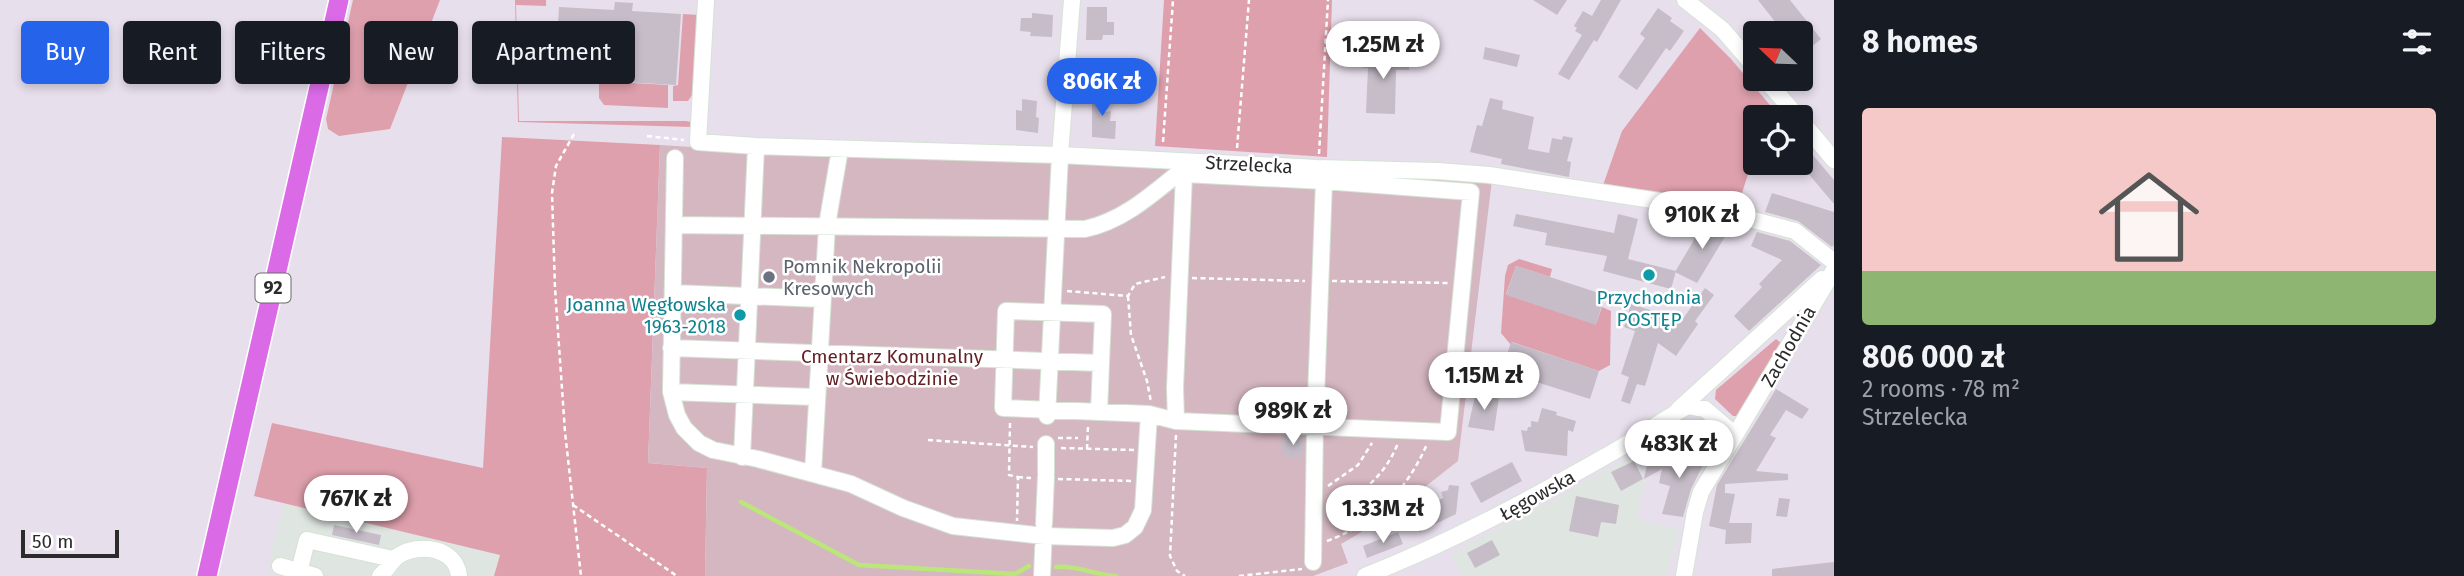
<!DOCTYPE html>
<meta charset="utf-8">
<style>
:root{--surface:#171b24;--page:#20242c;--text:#f1f3f6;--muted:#9ea1a6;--line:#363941;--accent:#2563eb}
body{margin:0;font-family:"Fira Sans",sans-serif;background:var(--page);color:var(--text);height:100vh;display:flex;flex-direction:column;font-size:26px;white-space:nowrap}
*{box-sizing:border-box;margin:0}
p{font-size:23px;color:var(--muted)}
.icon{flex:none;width:38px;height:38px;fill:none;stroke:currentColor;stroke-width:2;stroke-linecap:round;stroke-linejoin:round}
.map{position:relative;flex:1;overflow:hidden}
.panel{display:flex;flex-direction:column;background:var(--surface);width:630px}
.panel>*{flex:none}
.top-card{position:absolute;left:21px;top:21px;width:665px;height:63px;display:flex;gap:14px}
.needle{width:46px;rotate:293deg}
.buttons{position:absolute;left:1743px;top:21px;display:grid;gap:14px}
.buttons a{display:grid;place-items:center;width:70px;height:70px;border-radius:7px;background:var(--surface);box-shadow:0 4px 10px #0003;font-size:35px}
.scale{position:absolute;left:21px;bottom:18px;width:98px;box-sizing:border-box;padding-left:7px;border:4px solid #2b2b2b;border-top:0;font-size:19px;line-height:24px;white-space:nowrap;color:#2b2b2b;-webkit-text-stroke:5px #fff;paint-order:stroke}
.price{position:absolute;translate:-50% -60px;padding:0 16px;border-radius:24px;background:#fff;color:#222;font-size:23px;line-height:46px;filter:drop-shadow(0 2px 4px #0008)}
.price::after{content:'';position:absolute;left:50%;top:42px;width:21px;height:16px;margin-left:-10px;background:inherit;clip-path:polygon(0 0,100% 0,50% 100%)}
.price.active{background:var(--accent);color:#fff}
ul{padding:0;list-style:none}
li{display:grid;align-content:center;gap:14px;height:371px;padding:0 28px}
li+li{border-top:2px solid var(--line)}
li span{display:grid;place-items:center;height:217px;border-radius:7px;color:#555}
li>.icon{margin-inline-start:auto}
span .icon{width:126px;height:126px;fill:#fffc;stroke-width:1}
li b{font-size:30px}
h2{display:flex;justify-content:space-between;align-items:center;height:84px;padding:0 28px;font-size:30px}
.chip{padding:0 24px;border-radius:7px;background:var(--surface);box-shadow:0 4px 10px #0003;font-size:24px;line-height:63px}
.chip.active{background:var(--accent);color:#fff}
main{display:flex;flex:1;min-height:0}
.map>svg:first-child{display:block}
.industrial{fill:#dfe5e1}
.green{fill:#dea0ad}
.cemetery{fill:#d5b7c2}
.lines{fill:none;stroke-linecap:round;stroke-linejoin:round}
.stream{stroke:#bbe67a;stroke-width:4.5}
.building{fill:#c6bdc8}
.minor-casing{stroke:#d5e3d4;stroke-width:18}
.major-casing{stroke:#fff;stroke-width:22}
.path{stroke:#fff;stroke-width:2.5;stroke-dasharray:5 3.5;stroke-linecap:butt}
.minor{stroke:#fff;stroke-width:16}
.major{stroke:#da6ae6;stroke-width:19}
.culture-dot{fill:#0f9aa8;stroke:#fff;stroke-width:2.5}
.worship-dot{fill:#6b7280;stroke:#fff;stroke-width:2.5}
.labels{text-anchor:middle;stroke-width:5;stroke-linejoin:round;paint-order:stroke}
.shield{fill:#fff;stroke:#6b6b6b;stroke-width:2}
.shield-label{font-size:18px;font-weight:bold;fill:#2b2b2b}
.street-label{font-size:19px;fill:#2b2b2b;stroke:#fff}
.worship-label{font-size:19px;fill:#5b616d;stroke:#fff;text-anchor:start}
.culture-label{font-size:19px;fill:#0d838f;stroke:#fff}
.park-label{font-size:19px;fill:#642025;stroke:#fff}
</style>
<main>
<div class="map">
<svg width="1834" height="576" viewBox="0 0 1834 576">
<rect width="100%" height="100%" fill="#e8dfec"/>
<!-- industrial -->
<path class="industrial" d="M 1633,456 L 1646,479 L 1637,519 L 1679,529 L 1667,576 L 1461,576 L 1451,554 Z
M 284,503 L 500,555 L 494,576 L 281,576 L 267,569 Z"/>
<!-- green -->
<path class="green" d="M 353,0 L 440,0 L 390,129 L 339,136 L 328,129 L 326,119 Z
M 515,0 L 546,0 L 546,6 L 516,5 L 519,121 L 686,121 L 691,122 L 692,127 L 518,122 Z
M 1164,0 L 1332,0 L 1327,157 L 1155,146 Z
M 683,14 L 700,15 L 694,92 L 688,101 L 673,101 L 673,86 L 678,85 Z
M 1700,28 L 1731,59 L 1780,117 L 1755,117 L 1755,152 L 1737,209 L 1692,198 L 1602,188 L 1622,131 Z
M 599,81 L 668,85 L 668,108 L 604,105 L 599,98 Z
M 502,137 L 660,145 L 648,463 L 707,468 L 705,576 L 494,576 L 500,555 L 254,496 L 272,423 L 483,468 Z
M 1519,259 L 1552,269 L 1550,277 L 1516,266 L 1506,294 L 1596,324 L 1602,307 L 1611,311 L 1610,365 L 1599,371 L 1512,342 L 1511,345 L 1501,333 L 1505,276 L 1508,265 Z
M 1776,339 L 1781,343 L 1780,347 L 1737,416 L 1733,416 L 1715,399 L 1716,390 Z"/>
<!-- cemetery -->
<path class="cemetery" d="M 660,145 L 823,155 L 1157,164 L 1492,180 L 1458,461 C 1420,491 1384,520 1341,544 L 1348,563 L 1313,576 L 705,576 L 707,468 L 648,463 Z"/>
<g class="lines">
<!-- stream -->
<path class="stream" d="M 741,502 L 859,565 L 1015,574 L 1029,566
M 1056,567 C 1077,565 1095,575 1116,576"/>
</g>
<!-- building -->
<path class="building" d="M 1533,0 L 1567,0 L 1557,15 Z
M 1601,0 L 1621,0 L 1597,42 L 1594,40 L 1569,80 L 1558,74 L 1582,35 L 1575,31 L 1577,28 L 1574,26 L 1583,11 L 1592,16 Z
M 1758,0 L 1790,0 L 1821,39 L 1801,55 L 1801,33 L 1784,33 Z
M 615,2 L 633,3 L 632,11 L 681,14 L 676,85 L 555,78 L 559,7 L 614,10 Z
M 1087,7 L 1107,7 L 1107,22 L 1114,22 L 1114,35 L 1103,35 L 1102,40 L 1086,40 Z
M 1658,8 L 1672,18 L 1670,21 L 1684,31 L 1670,51 L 1666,48 L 1637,90 L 1618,77 L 1645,38 L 1640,34 Z
M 1032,13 L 1053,15 L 1052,37 L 1030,36 L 1031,32 L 1020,31 L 1021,18 L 1032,18 Z
M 1485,47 L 1520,55 L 1517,67 L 1483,59 Z
M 1364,54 L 1409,55 L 1409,70 L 1396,70 L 1395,114 L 1366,113 L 1368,68 L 1363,68 Z
M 1092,92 L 1107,94 L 1105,112 L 1111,111 L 1110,121 L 1116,121 L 1115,139 L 1092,137 Z
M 1490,98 L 1503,101 L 1502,109 L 1534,117 L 1528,149 L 1549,153 L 1552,138 L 1562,140 L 1563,136 L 1573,138 L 1567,161 L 1571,162 L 1569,177 L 1501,164 L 1502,159 L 1470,152 L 1477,125 L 1482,126 Z
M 1022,99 L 1037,101 L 1036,117 L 1039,118 L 1038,133 L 1016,130 L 1016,110 L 1022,111 Z
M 1801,141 L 1834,180 L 1834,204 L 1801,165 Z
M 1772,193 L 1834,212 L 1834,245 L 1832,247 L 1798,221 L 1765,212 Z
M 1516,214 L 1614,233 L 1618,214 L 1638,219 L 1628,259 L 1676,271 L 1671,289 L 1603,271 L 1607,256 L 1545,245 L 1547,233 L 1513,226 Z
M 1704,223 L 1732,225 L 1697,283 L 1675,272 Z
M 1757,232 L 1790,241 L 1821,265 L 1749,331 L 1734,316 L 1762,287 L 1759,284 L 1782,260 L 1751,246 Z
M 1516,266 L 1605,295 L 1596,325 L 1506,295 Z
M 1705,288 L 1714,295 L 1695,321 L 1698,324 L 1676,356 L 1658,343 L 1645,386 L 1637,384 L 1630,404 L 1621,401 L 1629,377 L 1621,374 L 1635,331 L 1624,327 L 1631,304 L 1682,320 Z
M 1511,342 L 1599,371 L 1590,399 L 1502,371 Z
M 1776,389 L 1809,409 L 1802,419 L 1786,410 L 1770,435 L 1776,438 L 1756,471 L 1788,474 L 1788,480 L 1725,484 L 1725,493 L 1735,494 L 1729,523 L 1752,523 L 1751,543 L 1725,544 L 1726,530 L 1709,526 L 1717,485 Z
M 1476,392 L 1499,397 L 1494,431 L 1468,427 Z
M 1542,408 L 1557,412 L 1556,415 L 1576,421 L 1573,432 L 1568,430 L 1567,456 L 1525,451 L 1521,430 L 1527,431 L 1528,427 L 1531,427 L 1531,421 L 1538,422 Z
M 1286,436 L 1304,438 L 1304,453 L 1301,453 L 1301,458 L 1285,457 L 1285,453 L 1281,453 L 1282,438 Z
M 1692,444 L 1708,455 L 1691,489 L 1683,517 L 1662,514 L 1670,486 L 1659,483 L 1662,469 L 1644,479 L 1648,460 L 1678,469 Z
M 1634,461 L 1643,479 L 1621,491 L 1611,472 Z
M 1512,462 L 1522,481 L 1481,503 L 1470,483 Z
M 1449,485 L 1459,486 L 1456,514 L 1419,532 L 1409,508 L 1423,500 L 1426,506 L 1443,498 L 1441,492 L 1448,490 Z
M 1576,496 L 1619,505 L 1616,524 L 1601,522 L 1598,537 L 1569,531 Z
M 1779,498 L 1790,499 L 1787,517 L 1776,516 Z
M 334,525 L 381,535 L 379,545 L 332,535 Z
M 1398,532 L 1403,544 L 1367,558 L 1363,546 Z
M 1492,540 L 1500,555 L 1475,568 L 1467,553 Z
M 1834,562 L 1834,576 L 1772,576 L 1772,569 Z"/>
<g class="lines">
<defs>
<path id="minor" d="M 706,0 L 698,142 L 756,146 L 1060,155 L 1317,168 L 1437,171 L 1489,175 L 1692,206 L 1742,217 L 1795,231 L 1834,262
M 1685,0 L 1722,29 L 1755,67
M 1765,79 L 1798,117
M 1801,121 L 1834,160
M 675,158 L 671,392 L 677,415 L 684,428 L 699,443 L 713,450 L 758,459 L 851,484 L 903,508 L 953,526 L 1044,536 L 1113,538 L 1125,535 L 1135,527 L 1143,510 L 1149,414 L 1176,421 L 1448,432 L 1471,192 L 1324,181 L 1325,168
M 674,225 L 1085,229 C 1121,221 1148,198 1176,175 L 1184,174 L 1324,181 L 1315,425 L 1313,562
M 673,293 L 822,299
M 671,348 L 1101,363
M 671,392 L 816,397
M 1678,410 L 1822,279
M 1099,412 L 1103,314 L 1006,311 L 1003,408 L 1149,414
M 1047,416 L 1060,155 L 1072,0
M 1176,421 L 1175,388 L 1184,174
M 742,457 L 756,146
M 813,473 L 827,225 L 840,149
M 1046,473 L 1046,444
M 1044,524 L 1046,476
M 280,566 L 315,576
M 298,576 L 307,540 L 393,559
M 380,576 C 387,570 391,561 398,556 C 420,542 456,548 459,576
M 1042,576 L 1044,529
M 1365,576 C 1449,543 1527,501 1606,456 C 1634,441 1660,421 1688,406 L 1705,409 L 1735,435
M 1684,576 L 1695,512 L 1701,492 L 1834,270"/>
<path id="major" d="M 207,576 L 339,0"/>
</defs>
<!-- minor casing -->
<use href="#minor" class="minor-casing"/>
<!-- major casing -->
<use href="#major" class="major-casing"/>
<!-- path -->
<path class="path" d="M 574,134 L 556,166 L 552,193 L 555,288 L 565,432 L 581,576
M 647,136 L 684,140
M 1163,142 L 1173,0
M 1237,148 L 1249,0
M 1319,154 L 1328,0
M 1192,278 L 1305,281
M 1332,281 L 1448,283
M 1067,291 L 1128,296 L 1135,284 L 1165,277
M 1128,296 L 1131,335 L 1147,381 L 1151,402
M 1010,423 L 1009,475 L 1018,477 L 1017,521
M 1681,427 L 1710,453
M 1176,435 L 1170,556 L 1177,571 L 1185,576
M 1058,438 L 1078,438
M 928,440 L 1033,447
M 1061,448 L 1134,450
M 1087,449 L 1088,426
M 1018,477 L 1031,478
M 1058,479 L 1132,481
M 1328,486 L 1358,465 L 1372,443
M 1369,488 L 1386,505
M 573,505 L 677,576
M 1327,510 C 1360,497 1385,476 1398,443
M 1327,541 C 1374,524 1407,490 1427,444
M 1239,576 L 1302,569"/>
<!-- minor -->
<use href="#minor" class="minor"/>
<!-- major -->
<use href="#major" class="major"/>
</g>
<!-- markers -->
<g class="culture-dot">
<circle cx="1649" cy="275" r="7"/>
<circle cx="740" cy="315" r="7"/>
</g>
<circle class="worship-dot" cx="769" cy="277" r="7"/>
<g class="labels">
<!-- shield labels -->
<rect class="shield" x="255.5" y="273.5" width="35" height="29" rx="5"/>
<g class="shield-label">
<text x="273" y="294">92</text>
</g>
<!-- street labels -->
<g class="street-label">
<text transform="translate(1249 164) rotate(3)" y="7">Strzelecka</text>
<text transform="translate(1788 346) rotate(-60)" y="7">Zachodnia</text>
<text transform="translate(1537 495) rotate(-29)" y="7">Łęgowska</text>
</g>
<!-- worship labels -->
<g class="worship-label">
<text x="783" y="273">Pomnik Nekropolii<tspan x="783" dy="22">Kresowych</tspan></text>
</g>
<!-- culture labels -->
<g class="culture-label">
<text x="1649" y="304">Przychodnia<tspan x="1649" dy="22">POSTĘP</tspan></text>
<text x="726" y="311" text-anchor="end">Joanna Węgłowska<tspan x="726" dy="22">1963-2018</tspan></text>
</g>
<!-- park labels -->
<g class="park-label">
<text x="892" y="363">Cmentarz Komunalny<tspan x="892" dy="22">w Świebodzinie</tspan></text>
</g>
</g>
</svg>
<div class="buttons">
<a><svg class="needle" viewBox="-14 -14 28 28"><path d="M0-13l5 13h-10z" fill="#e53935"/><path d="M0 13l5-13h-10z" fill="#9ea1a6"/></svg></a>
<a><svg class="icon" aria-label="locate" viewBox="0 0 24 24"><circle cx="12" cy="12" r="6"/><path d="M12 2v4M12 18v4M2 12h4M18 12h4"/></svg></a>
</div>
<div class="scale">50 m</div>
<b class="price" style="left:1383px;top:81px">1.25M zł</b>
<b class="price active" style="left:1102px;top:118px">806K zł</b>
<b class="price" style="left:1702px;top:251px">910K zł</b>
<b class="price" style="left:1484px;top:412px">1.15M zł</b>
<b class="price" style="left:1293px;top:447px">989K zł</b>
<b class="price" style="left:1679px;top:480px">483K zł</b>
<b class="price" style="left:356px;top:535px">767K zł</b>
<b class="price" style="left:1383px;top:545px">1.33M zł</b>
<div class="top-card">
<a class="chip active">Buy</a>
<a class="chip">Rent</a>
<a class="chip">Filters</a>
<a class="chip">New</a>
<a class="chip">Apartment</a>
</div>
</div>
<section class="panel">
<h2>8 homes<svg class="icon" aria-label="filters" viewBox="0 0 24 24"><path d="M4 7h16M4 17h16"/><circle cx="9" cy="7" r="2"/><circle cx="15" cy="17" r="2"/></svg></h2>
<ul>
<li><span style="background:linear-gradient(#f6c9c9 75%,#8fb573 0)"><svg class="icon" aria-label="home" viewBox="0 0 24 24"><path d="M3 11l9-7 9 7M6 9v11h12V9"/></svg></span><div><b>806 000 zł</b><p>2 rooms · 78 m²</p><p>Strzelecka</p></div></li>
</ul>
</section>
</main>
